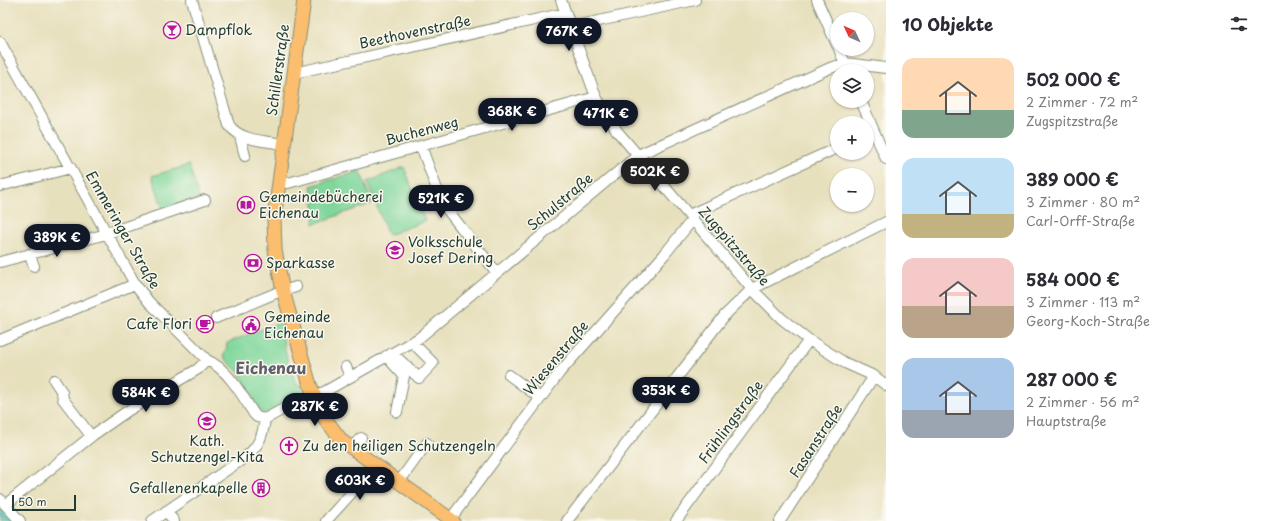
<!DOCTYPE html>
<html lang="de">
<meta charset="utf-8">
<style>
:root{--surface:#fff;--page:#f2f2f3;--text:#2b2b33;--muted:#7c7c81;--accent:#111827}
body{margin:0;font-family:"Playpen Sans",sans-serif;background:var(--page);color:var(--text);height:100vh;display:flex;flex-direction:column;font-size:15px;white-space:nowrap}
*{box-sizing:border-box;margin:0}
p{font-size:13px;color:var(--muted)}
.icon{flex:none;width:22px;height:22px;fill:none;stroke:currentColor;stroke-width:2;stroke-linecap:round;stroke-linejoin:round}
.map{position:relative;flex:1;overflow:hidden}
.details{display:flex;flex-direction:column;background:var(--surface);width:380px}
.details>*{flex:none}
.needle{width:26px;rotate:314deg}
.tools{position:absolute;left:830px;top:12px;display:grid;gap:8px}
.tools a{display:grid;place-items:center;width:44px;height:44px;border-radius:50%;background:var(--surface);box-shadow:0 1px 3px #0004;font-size:20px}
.scale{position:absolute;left:12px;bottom:10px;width:64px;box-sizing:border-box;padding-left:4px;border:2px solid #1f3d34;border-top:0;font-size:11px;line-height:14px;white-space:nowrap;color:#1f3d34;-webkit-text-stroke:3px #fbf7ec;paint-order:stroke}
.price{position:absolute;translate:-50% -34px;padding:0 9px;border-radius:14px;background:var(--accent);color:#fff;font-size:13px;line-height:26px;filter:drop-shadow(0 1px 2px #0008)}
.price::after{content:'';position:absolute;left:50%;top:24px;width:12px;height:9px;margin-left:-6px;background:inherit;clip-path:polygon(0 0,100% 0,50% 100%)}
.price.active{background:#222;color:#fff}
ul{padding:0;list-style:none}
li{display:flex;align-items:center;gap:12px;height:100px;padding:0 16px}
li span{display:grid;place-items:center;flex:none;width:112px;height:80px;border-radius:12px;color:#555}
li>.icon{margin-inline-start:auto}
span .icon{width:48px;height:48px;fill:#fffc;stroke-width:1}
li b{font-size:17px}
h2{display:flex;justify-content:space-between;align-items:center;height:48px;padding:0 16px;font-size:17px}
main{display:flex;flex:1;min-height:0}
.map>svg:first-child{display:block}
.green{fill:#80d79c;stroke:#508a68}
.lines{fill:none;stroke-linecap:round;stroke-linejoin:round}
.stream{stroke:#52b0d1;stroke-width:2.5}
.minor-casing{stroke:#838e78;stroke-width:12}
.major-casing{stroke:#838e78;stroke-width:15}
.minor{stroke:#fff;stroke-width:10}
.major{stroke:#fbbd6e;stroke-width:13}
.labels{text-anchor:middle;stroke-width:3;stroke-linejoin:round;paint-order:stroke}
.poi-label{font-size:14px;fill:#1f3d34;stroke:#fbf7ec;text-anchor:start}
.street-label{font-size:14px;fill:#1f3d34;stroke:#fbf7ec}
.quarter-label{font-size:16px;font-weight:bold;fill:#5e5e6d;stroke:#fbf7ec}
</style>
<main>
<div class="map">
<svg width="886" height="521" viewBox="0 0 886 521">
<rect width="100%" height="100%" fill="#fbf7ec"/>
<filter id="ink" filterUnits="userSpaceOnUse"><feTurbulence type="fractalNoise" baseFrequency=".025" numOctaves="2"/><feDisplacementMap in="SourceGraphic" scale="8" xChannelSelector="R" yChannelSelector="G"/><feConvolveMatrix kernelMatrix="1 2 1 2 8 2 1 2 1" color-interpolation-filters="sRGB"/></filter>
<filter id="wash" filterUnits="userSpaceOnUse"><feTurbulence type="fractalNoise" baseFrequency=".012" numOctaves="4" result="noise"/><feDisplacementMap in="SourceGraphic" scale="16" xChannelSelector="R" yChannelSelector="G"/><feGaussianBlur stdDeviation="0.9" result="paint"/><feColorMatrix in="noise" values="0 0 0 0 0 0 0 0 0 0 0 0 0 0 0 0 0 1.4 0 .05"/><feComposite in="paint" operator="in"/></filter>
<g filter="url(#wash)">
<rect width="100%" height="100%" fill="#e7e0bd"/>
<!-- green -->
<path class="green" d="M 189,165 L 199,198 L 163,209 L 152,176 Z
M 404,167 L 425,221 L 388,235 L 367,182 Z
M 360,171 L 372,203 L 314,224 L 315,210 L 311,186 Z
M 278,323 L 283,324 C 281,342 288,367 297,384 L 299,385 L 304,384 C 303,399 280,406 268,413 C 259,413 255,409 250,401 L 255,399 L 240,374 L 223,356 L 226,351 L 227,343 Z
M 0,505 L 15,521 L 0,521 Z"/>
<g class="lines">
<!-- stream -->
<path class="stream" d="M 0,513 L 7,521"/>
</g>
</g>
<g filter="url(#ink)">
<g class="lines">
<defs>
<path id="minor" d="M 192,0 L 229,125 C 240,141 266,141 284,144
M 561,0 L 596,97 L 617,131 L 752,289 L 782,319 L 809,340 L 845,363 L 874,376 L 886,385
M 817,0 L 837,45
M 571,27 L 695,0
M 0,42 L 135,284 L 149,302 L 207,360 C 228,369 242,395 254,414 L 257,417 L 265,419 L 302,399 L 324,392 L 419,338 L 638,155 L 830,68 L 845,63 L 886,68
M 839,49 L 848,71
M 294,73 L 566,13
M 861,101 L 886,159
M 240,136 L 245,156
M 421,146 L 442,203 L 497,273
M 278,181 L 288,183 L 596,97
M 0,186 L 71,168
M 689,215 L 837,148
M 29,254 L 34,266
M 0,262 L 99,236 L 205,200
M 216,318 L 276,293 L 296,287
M 0,340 L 135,284
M 392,353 L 419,378 L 433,363 L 412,342
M 386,356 L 404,376 L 397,412
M 346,367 L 350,377
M 509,375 L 540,398
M 54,380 L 62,392 L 63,399 L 91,436
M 351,448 L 361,438
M 399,482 L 427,443
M 0,499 L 20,521
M 5,505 L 93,435 L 129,410 L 198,369 L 207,360
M 166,511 L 174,521
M 152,521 L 247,456 C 259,445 263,435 265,419
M 326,521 L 377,465
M 449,521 L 560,372 L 664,255 L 693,219
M 567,521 L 725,315 L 752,289 L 886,222
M 676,521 L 809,340
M 780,521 L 874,376"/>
<path id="major" d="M 304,0 L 274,219 L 275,250 L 283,291 L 310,385 L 323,416 L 342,441 L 453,521"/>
</defs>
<!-- minor casing -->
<use href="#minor" class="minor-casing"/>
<!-- major casing -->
<use href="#major" class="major-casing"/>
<!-- minor -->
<use href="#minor" class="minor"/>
<!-- major -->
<use href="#major" class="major"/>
</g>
</g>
<!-- icons -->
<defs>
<symbol id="bar-ring" viewBox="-11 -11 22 22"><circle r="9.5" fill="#fbf7ec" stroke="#b5179e" stroke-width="1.5"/><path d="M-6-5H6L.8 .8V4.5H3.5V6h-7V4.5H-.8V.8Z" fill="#b5179e"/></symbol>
<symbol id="library-ring" viewBox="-11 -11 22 22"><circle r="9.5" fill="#fbf7ec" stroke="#b5179e" stroke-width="1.5"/><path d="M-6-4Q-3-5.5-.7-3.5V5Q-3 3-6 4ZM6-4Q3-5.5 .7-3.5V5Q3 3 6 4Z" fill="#b5179e"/></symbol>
<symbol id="school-ring" viewBox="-11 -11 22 22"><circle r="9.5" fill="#fbf7ec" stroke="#b5179e" stroke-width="1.5"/><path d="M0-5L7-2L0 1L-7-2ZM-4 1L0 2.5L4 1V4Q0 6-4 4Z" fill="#b5179e"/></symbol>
<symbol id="bank-ring" viewBox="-11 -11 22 22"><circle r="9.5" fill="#fbf7ec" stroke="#b5179e" stroke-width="1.5"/><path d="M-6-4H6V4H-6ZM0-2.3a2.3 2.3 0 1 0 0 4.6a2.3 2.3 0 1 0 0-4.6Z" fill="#b5179e"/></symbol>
<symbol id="cafe-ring" viewBox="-11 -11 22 22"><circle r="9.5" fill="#fbf7ec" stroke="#b5179e" stroke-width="1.5"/><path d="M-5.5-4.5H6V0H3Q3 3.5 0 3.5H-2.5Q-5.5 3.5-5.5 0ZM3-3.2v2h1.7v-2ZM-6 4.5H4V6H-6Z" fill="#b5179e"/></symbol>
<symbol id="civic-ring" viewBox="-11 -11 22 22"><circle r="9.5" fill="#fbf7ec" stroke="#b5179e" stroke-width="1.5"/><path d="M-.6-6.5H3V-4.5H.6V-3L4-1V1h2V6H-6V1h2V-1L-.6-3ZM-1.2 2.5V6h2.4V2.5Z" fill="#b5179e"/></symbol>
<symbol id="church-ring" viewBox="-11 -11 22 22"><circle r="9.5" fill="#fbf7ec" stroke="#b5179e" stroke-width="1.5"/><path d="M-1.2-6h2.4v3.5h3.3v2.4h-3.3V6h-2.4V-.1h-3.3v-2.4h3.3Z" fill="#b5179e"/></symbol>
<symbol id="building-ring" viewBox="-11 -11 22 22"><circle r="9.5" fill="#fbf7ec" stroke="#b5179e" stroke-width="1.5"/><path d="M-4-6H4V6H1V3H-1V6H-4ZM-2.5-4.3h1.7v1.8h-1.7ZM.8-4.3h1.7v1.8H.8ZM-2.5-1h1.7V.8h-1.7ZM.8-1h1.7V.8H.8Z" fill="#b5179e"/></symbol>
</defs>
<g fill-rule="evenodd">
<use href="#bar-ring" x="162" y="20" width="20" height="20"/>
<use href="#library-ring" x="236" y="195" width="20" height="20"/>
<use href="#school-ring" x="385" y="240" width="20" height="20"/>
<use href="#bank-ring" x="243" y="253" width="20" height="20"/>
<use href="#cafe-ring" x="195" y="314" width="20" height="20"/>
<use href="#civic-ring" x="241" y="315" width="20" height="20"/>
<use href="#school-ring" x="197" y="411" width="20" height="20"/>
<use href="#church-ring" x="279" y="436" width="20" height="20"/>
<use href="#building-ring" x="251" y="478" width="20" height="20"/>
</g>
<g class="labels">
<!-- poi labels -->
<g class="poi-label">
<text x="185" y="35">Dampflok</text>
<text x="259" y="202">Gemeindebücherei<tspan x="259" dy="16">Eichenau</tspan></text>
<text x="408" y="247">Volksschule<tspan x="408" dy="16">Josef Dering</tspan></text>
<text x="266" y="268">Sparkasse</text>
<text x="264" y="322">Gemeinde<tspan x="264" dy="16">Eichenau</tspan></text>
<text x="192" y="329" text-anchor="end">Cafe Flori</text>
<text x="207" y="446" text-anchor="middle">Kath.<tspan x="207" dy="16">Schutzengel-Kita</tspan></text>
<text x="302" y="451">Zu den heiligen Schutzengeln</text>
<text x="248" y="493" text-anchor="end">Gefallenenkapelle</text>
</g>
<!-- street labels -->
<g class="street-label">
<text transform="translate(415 32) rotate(-12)" y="5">Beethovenstraße</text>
<text transform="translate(278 70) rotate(-82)" y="5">Schillerstraße</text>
<text transform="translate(422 131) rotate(-15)" y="5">Buchenweg</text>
<text transform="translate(560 202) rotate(-40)" y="5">Schulstraße</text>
<text transform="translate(123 230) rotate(60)" y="5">Emmeringer Straße</text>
<text transform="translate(734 246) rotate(49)" y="5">Zugspitzstraße</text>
<text transform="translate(556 358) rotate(-50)" y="5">Wiesenstraße</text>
<text transform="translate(731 422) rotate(-54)" y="5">Frühlingstraße</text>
<text transform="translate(816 441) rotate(-57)" y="5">Fasanstraße</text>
</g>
<!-- quarter labels -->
<g class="quarter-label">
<text x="271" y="374">Eichenau</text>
</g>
</g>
</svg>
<div class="tools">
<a><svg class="needle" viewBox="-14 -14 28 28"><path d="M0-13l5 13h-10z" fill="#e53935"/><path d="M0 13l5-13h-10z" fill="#7c7c81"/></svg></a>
<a><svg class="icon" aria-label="layers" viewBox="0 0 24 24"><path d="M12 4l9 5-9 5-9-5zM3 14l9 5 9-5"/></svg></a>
<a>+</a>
<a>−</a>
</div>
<div class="scale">50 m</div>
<b class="price" style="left:569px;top:52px">767K €</b>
<b class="price" style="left:512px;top:132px">368K €</b>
<b class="price" style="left:606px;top:134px">471K €</b>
<b class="price active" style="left:655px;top:192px">502K €</b>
<b class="price" style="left:441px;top:219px">521K €</b>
<b class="price" style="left:57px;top:258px">389K €</b>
<b class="price" style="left:666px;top:411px">353K €</b>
<b class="price" style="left:146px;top:413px">584K €</b>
<b class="price" style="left:315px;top:427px">287K €</b>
<b class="price" style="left:360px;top:501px">603K €</b>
</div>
<section class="details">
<h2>10 Objekte<svg class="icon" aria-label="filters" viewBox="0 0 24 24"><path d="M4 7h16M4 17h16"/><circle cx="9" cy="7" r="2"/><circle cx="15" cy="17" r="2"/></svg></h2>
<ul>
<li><span style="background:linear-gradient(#ffd9b3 65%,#7fa58c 0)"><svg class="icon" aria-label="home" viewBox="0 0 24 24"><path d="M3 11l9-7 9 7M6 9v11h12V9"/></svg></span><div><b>502 000 €</b><p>2 Zimmer · 72 m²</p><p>Zugspitzstraße</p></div></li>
<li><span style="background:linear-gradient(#bfe0f5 70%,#c2b280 0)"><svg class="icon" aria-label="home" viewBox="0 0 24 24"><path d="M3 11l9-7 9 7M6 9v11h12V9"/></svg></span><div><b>389 000 €</b><p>3 Zimmer · 80 m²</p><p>Carl-Orff-Straße</p></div></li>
<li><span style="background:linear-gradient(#f6c9c9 60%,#b9a48a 0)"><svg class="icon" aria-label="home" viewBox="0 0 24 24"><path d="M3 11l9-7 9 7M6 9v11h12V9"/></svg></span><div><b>584 000 €</b><p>3 Zimmer · 113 m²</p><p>Georg-Koch-Straße</p></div></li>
<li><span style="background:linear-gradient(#a9c7e8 65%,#9aa5b1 0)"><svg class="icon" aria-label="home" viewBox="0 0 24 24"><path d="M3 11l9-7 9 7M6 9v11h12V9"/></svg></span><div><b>287 000 €</b><p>2 Zimmer · 56 m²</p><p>Hauptstraße</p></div></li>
</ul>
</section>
</main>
